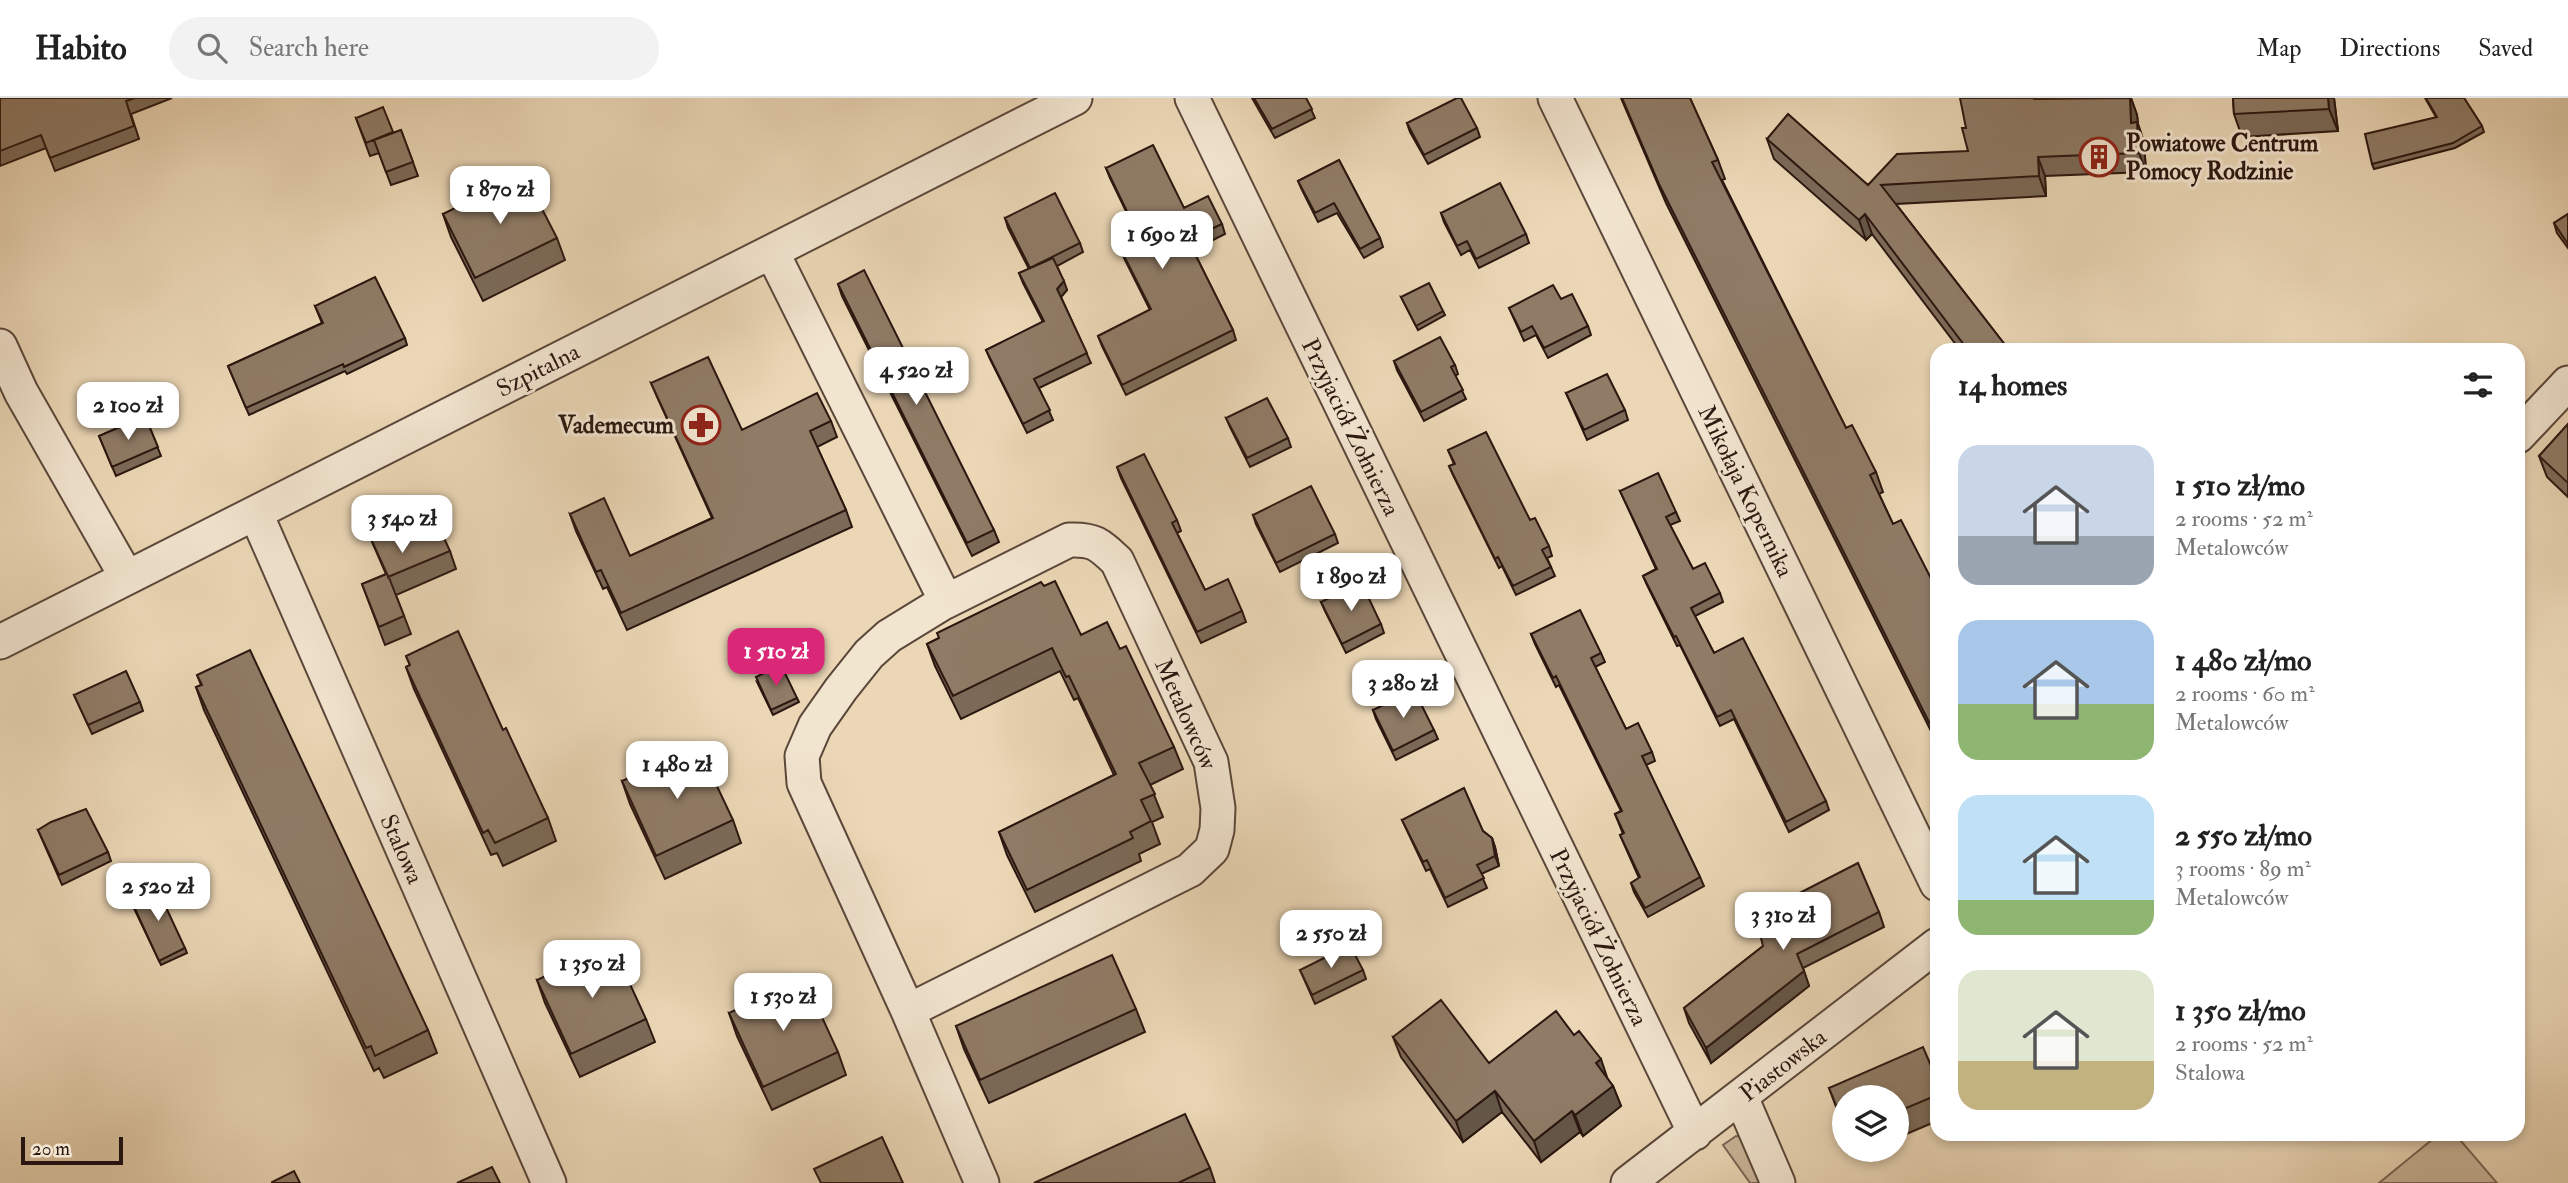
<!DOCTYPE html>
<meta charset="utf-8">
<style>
:root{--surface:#fff;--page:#f2f2f2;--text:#222;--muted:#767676;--line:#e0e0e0;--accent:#db2777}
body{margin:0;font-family:"IM FELL Double Pica",serif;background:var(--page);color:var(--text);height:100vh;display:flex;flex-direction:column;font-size:26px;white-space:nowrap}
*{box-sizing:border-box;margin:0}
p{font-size:23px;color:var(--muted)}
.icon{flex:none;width:38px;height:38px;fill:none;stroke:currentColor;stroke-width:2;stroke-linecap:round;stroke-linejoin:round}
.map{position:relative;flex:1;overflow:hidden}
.panel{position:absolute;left:1930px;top:245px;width:595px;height:798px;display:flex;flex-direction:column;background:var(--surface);border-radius:21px;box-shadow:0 4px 10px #0003}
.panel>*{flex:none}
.controls{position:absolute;left:1832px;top:987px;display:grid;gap:14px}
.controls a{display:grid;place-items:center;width:77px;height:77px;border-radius:50%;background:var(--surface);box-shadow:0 4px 10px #0003;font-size:35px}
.scale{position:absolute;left:21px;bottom:18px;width:102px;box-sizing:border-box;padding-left:7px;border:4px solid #2b1710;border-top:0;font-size:19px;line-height:24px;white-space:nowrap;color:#2b1710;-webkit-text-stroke:5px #f2e5d0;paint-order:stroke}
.price{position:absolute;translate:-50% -60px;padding:0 16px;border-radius:14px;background:#fff;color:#222;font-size:23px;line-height:46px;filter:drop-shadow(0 2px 4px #0008)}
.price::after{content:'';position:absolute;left:50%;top:42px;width:21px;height:16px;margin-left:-10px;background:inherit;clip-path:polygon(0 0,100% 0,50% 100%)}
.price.active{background:var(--accent);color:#fff}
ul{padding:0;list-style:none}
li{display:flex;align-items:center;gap:21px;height:175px;padding:0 28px}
li span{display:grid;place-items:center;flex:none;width:196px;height:140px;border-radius:21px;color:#555}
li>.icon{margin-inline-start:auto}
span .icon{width:84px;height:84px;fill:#fffc;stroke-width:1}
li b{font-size:30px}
h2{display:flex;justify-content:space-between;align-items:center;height:84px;padding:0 28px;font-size:30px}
header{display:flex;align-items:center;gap:42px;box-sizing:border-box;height:98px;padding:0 35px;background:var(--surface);border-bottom:2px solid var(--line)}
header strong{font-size:33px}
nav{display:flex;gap:38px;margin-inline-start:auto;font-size:24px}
.search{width:490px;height:63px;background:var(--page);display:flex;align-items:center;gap:18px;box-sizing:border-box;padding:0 24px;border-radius:38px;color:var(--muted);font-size:26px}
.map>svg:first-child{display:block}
.green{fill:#cab69a;stroke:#7a6655;stroke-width:2}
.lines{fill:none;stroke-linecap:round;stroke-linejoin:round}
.minor-casing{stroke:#5b473a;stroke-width:37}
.minor{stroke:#f2e5d0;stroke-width:33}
.wall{fill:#7b6a58;stroke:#2b1710;stroke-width:2}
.shaded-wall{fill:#645647;stroke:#2b1710;stroke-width:2}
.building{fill:#8f7b66;stroke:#2b1710;stroke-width:2}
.labels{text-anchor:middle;stroke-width:6;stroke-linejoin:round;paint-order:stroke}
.poi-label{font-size:24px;font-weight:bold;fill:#2b1710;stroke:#f2e5d0;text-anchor:start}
.street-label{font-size:24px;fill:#2b1710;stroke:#f2e5d0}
</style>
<header>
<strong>Habito</strong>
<div class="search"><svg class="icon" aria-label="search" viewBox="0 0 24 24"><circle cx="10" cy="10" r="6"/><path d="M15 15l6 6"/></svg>Search here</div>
<nav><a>Map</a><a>Directions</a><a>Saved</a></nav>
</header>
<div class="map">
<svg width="2568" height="1085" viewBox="0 0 2568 1085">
<rect width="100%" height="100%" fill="#ebd7b6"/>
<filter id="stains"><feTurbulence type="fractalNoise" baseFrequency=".00286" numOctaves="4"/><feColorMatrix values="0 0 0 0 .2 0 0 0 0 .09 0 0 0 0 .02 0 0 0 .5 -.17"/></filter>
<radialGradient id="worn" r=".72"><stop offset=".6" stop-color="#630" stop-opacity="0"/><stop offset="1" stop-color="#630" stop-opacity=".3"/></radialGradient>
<!-- green -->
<path class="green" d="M 2439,1036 L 2455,1036 L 2497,1085 L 2379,1085 Z
M 1736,1038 L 1741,1039 L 1767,1085 L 1750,1085 L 1723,1047 Z"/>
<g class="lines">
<defs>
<path id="minor" d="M 1192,0 L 1695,1035
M 1555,0 L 1937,786
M 772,154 L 946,503 L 889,538 L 869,556 L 841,591 L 815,628 L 802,658 L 804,685 L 908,913 L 982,1085
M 0,248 L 21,294 L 126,478
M 2518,338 L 2568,285
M 256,416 L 549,1085
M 0,544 L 1075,0
M 908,913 L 1190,772 L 1212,751 L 1217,732 L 1218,710 L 1211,664 L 1117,463 C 1099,446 1094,441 1069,442 L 945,504
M 1741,999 L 1778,1085
M 1628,1085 L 1937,847"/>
</defs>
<!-- minor casing -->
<use href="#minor" class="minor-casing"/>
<!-- minor -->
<use href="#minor" class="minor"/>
</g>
<!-- wall -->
<path class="wall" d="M 0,0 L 172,0 L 131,16 L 139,41 L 55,73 L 46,50 L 0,68 Z
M 1252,0 L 1306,0 L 1315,20 L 1275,40 Z
M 1621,0 L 1690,0 L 1718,62 L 1725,81 L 1722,82 L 1846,330 L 1876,374 L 1883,394 L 1879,396 L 1893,426 L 1937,492 L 1937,645 L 1666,105 Z
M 2059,0 L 2131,0 L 2137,17 L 2138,26 L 2144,44 L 2146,74 L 2045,78 L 2046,98 L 1896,106 L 2009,252 L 1960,252 L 1872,136 L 1866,142 L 1774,61 L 1767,41 L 1868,87 L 1968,53 L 1966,30 L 2039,1 Z
M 2233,0 L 2334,0 L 2338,33 L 2242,39 L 2234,16 Z
M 2425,0 L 2464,0 L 2482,28 L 2484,34 L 2455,50 L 2374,71 L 2372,66 L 2436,19 Z
M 356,20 L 393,35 L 401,32 L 418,78 L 391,87 L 379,55 L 370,58 Z
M 1407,25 L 1477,30 L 1480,39 L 1428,66 L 1410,34 Z
M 1339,62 L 1380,140 L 1383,149 L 1364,160 L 1337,115 L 1318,124 L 1302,92 L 1298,83 Z
M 1106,70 L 1184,110 L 1222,126 L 1225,136 L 1193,152 L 1233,232 L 1236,242 L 1126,297 L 1102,248 L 1098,238 L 1150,212 L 1121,154 L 1117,144 L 1136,134 L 1110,80 Z
M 1441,115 L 1526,136 L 1529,145 L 1479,170 L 1470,152 L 1461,157 L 1444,124 Z
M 443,116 L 557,140 L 565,162 L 483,203 L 451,139 Z
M 2568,116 L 2568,150 L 2557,135 L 2554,125 Z
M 1005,120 L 1080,145 L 1083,154 L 1057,168 L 1067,192 L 1061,199 L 1091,265 L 1039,290 L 1053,322 L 1027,335 L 990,261 L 986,252 L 1043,224 L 1023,185 L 1019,175 L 1029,171 L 1008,130 Z
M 838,186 L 994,432 L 999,444 L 972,458 L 842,198 Z
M 1401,199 L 1443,213 L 1445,217 L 1418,232 Z
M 1561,201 L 1588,228 L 1591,237 L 1548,260 L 1536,237 L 1524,243 L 1509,210 Z
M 315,208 L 405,240 L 407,247 L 347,276 L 345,273 L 249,317 L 228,268 L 322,225 Z
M 1394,263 L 1455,267 L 1458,276 L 1455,278 L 1466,301 L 1424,323 L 1397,272 Z
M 651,285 L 742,332 L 831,323 L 837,339 L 817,349 L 846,412 L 852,429 L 627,532 L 607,489 L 603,491 L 576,433 L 570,416 L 630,458 L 712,420 L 658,301 Z
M 1566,295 L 1625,312 L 1628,322 L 1587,342 Z
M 145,318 L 161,358 L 116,378 L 99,338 Z
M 1226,320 L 1288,340 L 1291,349 L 1250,369 L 1230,329 Z
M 2568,326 L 2568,399 L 2547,379 L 2539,358 Z
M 1448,352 L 1530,422 L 1549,448 L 1552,458 L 1547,460 L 1555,478 L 1516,497 L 1502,468 L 1499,470 L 1453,377 L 1449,368 L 1454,366 Z
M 1117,369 L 1177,422 L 1181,433 L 1177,435 L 1205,492 L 1242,513 L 1246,524 L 1201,545 L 1121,380 Z
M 1620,393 L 1676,414 L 1680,423 L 1670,427 L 1693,471 L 1720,495 L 1723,504 L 1695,518 L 1714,555 L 1826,703 L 1829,712 L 1789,734 L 1734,621 L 1720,628 L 1680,547 L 1677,548 L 1647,487 L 1643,478 L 1656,471 Z
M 1253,417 L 1335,436 L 1338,445 L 1280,474 L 1256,426 Z
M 366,430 L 450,453 L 456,471 L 396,497 L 411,536 L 385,547 L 362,486 L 386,476 Z
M 1044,488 L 1081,537 L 1120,551 L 1174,649 L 1183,671 L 1150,687 L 1163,719 L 1152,724 L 1160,746 L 1139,756 L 1141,763 L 1035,814 L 1007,757 L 999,734 L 1114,677 L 1078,600 L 1074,602 L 1060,573 L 961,621 L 935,568 L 927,546 Z
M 1321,504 L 1381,526 L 1384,535 L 1346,555 L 1325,513 Z
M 1531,536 L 1601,555 L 1605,564 L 1595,569 L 1626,631 L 1652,654 L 1655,663 L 1646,667 L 1700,779 L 1704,788 L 1648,819 L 1634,794 L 1631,785 L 1639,780 L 1620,737 L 1623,736 L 1615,716 L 1621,713 L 1559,587 L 1556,589 L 1535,546 Z
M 406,558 L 503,632 L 548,720 L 556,743 L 503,768 L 497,755 L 491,757 L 414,591 L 406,569 L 410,567 Z
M 197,577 L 428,932 L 437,955 L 384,980 L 379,970 L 374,973 L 204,612 L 196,589 L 201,587 Z
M 757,584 L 797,600 L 799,604 L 773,617 Z
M 74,597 L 140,604 L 143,613 L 92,636 Z
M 1373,612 L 1434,632 L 1438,641 L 1396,662 L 1376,621 Z
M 622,683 L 733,722 L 741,745 L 665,781 L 630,706 Z
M 1402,722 L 1483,733 L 1492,740 L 1495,749 L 1499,768 L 1481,776 L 1487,790 L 1448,809 L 1430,771 L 1426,773 Z
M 38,732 L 108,754 L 111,763 L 62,787 Z
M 1784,803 L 1879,814 L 1884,829 L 1803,870 L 1809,888 L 1711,965 L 1689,925 L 1684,910 L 1763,848 L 1791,820 Z
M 131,804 L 185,850 L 187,855 L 161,867 Z
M 1300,872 L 1363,872 L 1366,881 L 1315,906 Z
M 537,882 L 646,921 L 655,944 L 580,979 L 545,905 Z
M 1136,911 L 1145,934 L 989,1005 L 964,951 L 956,928 Z
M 729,915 L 838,954 L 846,977 L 772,1012 L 737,938 Z
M 1393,939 L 1489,965 L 1607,980 L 1613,988 L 1621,1008 L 1583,1038 L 1580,1034 L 1541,1064 L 1502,1014 L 1463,1044 L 1401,959 Z
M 1937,982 L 1937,1023 L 1897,1040 L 1897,999 L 1844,999 L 1844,1030 L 1829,990 Z
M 1854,1052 L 1870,1052 L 1856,1058 Z
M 1210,1070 L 1215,1085 L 1034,1085 Z"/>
<!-- shaded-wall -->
<path class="shaded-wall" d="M 2130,0 L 2131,0 L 2137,17 L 2138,26 L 2144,44 L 2146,74 L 2139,55 L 2131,25 Z
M 2328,0 L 2334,0 L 2338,33 L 2329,11 Z
M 2038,59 L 2045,78 L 2046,98 L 2039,78 Z
M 1865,116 L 1872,136 L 1866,142 L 1859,122 Z
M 1064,183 L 1067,192 L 1060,200 L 1057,191 Z
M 1492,740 L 1495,749 L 1499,768 L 1495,758 Z
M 1804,873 L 1809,888 L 1711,965 L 1706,950 Z
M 1601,961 L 1608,982 L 1596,965 Z
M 1613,988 L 1621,1008 L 1583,1038 L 1575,1017 Z
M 1495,993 L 1502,1014 L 1463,1044 L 1456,1023 Z
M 1572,1013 L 1580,1034 L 1541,1064 L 1534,1043 Z"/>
<!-- building -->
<path class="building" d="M 0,0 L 135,0 L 126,3 L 134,28 L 50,60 L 41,37 L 0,53 Z
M 1254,0 L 1306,0 L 1312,11 L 1272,31 Z
M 1457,0 L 1461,0 L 1477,30 L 1424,57 L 1407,25 Z
M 1622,0 L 1690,0 L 1718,62 L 1712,64 L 1846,330 L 1852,327 L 1876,374 L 1870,377 L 1893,426 L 1901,422 L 1937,492 L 1937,640 L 1659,86 Z
M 1960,0 L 2033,0 L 2034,1 L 2130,0 L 2131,25 L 2137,24 L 2139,55 L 2038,59 L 2039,78 L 1881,87 L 2009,252 L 1968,252 L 1865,116 L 1859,122 L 1767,41 L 1788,16 L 1868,87 L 1897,56 L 1968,53 L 1962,30 L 1966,30 Z
M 2233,0 L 2328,0 L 2329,11 L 2234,16 Z
M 2426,0 L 2464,0 L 2482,28 L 2453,45 L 2372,66 L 2365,36 L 2437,19 Z
M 383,9 L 393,34 L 366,45 L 356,20 Z
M 401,32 L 413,64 L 386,74 L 374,42 Z
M 1153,47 L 1184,110 L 1208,98 L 1222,126 L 1188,142 L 1233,232 L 1122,287 L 1098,238 L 1151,211 L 1117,144 L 1137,134 L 1106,70 Z
M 1339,62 L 1380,140 L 1360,151 L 1334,105 L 1315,115 L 1298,83 Z
M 524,76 L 557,140 L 475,180 L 443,116 Z
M 1500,85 L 1526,136 L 1476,161 L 1467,143 L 1457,148 L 1441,115 Z
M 1055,95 L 1080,145 L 1030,170 L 1005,120 Z
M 2568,116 L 2568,146 L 2554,125 Z
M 1053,160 L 1064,183 L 1057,191 L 1087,255 L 1034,281 L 1050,312 L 1023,326 L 986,252 L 1044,223 L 1019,175 Z
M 864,172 L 994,432 L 967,445 L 838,186 Z
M 375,179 L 405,240 L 344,269 L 343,266 L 246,310 L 228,268 L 323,225 L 315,208 Z
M 1429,185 L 1443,213 L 1416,228 L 1401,199 Z
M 1553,187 L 1561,201 L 1572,196 L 1588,228 L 1544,250 L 1532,228 L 1521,234 L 1509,210 Z
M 1440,239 L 1455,267 L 1451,269 L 1463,292 L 1421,314 L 1394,263 Z
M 708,259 L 742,332 L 817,295 L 831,323 L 810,333 L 846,412 L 621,515 L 601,472 L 596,474 L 570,416 L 604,400 L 630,458 L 713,420 L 651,285 Z
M 1607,276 L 1625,312 L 1584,332 L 1566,295 Z
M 1267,300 L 1288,340 L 1247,360 L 1226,320 Z
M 145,318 L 158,349 L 112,369 L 99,338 Z
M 2568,326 L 2568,385 L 2539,358 Z
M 1486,334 L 1530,422 L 1535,420 L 1549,448 L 1542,452 L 1551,469 L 1513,488 L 1498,459 L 1495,461 L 1449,368 L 1455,366 L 1448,352 Z
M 1144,356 L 1177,422 L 1172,425 L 1205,492 L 1228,481 L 1242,513 L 1197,534 L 1117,369 Z
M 1658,375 L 1676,414 L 1666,419 L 1693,471 L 1705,465 L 1720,495 L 1691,510 L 1714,555 L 1743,540 L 1826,703 L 1786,724 L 1731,612 L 1717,619 L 1676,538 L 1674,539 L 1643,478 L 1657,471 L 1620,393 Z
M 1311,388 L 1335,436 L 1276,465 L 1253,417 Z
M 427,403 L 450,453 L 388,479 L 388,477 L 404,518 L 379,529 L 362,486 L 387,476 L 366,430 Z
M 1055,483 L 1081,537 L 1107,524 L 1120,551 L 1126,548 L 1174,649 L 1139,665 L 1155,696 L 1141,702 L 1151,723 L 1130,734 L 1133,740 L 1027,792 L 999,734 L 1116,676 L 1069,578 L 1066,579 L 1052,550 L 953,598 L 927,546 L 939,540 L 937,535 L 1041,484 L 1044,488 Z
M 1361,484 L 1381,526 L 1342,546 L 1321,504 Z
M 1580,512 L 1601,555 L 1591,560 L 1626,631 L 1638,625 L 1652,654 L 1642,658 L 1700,779 L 1645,810 L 1631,785 L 1640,779 L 1620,737 L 1624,735 L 1615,716 L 1622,713 L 1556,578 L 1553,580 L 1531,536 Z
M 458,533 L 503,632 L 506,630 L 548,720 L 495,745 L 488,732 L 483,735 L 406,569 L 410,567 L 406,558 Z
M 250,552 L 428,932 L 375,958 L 371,948 L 366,950 L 196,589 L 202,587 L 197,577 Z
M 781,567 L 797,600 L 771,612 L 756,579 Z
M 126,573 L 140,604 L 88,627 L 74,597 Z
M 1414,592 L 1434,632 L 1393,653 L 1373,612 Z
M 698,648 L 733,722 L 656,758 L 622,683 Z
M 1464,690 L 1483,733 L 1492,740 L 1495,758 L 1477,767 L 1484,780 L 1445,800 L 1427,762 L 1423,764 L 1402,722 Z
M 86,711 L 108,754 L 59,777 L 38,732 L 51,724 Z
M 1858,765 L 1879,814 L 1797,856 L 1804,873 L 1706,950 L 1684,910 L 1763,848 L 1760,836 L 1792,819 L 1784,803 Z
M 156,788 L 185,850 L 159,863 L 130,800 Z
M 612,847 L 646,921 L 571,956 L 537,882 Z
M 1350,847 L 1363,872 L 1312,897 L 1300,872 Z
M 1112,857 L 1136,911 L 980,982 L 956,928 Z
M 804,880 L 838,954 L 763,989 L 729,915 Z
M 1441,902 L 1489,965 L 1556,913 L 1574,937 L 1579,933 L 1601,961 L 1596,965 L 1613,988 L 1575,1017 L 1572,1013 L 1534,1043 L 1495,993 L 1456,1023 L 1393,939 Z
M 1923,949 L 1937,982 L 1937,997 L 1897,1014 L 1897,999 L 1844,999 L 1844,1027 L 1829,990 Z
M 1185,1016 L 1210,1070 L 1178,1085 L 1034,1085 Z
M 882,1039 L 903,1085 L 821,1085 L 814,1071 Z
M 492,1069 L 500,1085 L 457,1085 Z
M 294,1073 L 300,1085 L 272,1085 L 272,1084 Z"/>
<!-- icons -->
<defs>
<symbol id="building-ring" viewBox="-11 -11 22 22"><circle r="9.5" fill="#f2e5d0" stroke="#8f2418" stroke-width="1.5"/><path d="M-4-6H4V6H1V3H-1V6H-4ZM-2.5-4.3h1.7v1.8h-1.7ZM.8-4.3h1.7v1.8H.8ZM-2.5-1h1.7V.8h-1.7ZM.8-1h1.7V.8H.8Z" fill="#8f2418"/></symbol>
<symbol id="pharmacy-ring" viewBox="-11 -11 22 22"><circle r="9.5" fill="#f2e5d0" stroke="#8f2418" stroke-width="1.5"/><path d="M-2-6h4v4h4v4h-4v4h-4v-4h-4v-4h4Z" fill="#8f2418"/></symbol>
</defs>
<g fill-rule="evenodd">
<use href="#building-ring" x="2077" y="37" width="44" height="44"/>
<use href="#pharmacy-ring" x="679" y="305" width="44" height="44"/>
</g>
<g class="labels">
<!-- poi labels -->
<g class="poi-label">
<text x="2126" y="53">Powiatowe Centrum<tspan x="2126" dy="28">Pomocy Rodzinie</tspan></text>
<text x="674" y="335" text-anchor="end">Vademecum</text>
</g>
<!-- street labels -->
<g class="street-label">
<text transform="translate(538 272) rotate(-27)" y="8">Szpitalna</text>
<text transform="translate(1351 329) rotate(64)" y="8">Przyjaciół Żołnierza</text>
<text transform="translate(1746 393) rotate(64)" y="8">Mikołaja Kopernika</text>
<text transform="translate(1186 616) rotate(66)" y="8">Metalowców</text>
<text transform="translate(402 751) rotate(66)" y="8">Stalowa</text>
<text transform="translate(1599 839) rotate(64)" y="8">Przyjaciół Żołnierza</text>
<text transform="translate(1783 967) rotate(-38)" y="8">Piastowska</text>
</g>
</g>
<rect width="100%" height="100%" filter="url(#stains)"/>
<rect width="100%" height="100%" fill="url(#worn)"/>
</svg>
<div class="controls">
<a><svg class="icon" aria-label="layers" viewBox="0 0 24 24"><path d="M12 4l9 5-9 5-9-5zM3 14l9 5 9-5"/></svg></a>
</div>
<div class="scale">20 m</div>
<b class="price" style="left:500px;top:128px">1 870 zł</b>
<b class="price" style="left:1162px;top:173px">1 690 zł</b>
<b class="price" style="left:916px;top:309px">4 520 zł</b>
<b class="price" style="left:128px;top:344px">2 100 zł</b>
<b class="price" style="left:402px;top:457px">3 540 zł</b>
<b class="price" style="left:1351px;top:515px">1 890 zł</b>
<b class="price active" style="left:776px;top:590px">1 510 zł</b>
<b class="price" style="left:1403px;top:622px">3 280 zł</b>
<b class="price" style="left:677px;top:703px">1 480 zł</b>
<b class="price" style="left:158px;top:825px">2 520 zł</b>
<b class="price" style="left:1783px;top:854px">3 310 zł</b>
<b class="price" style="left:1331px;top:872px">2 550 zł</b>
<b class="price" style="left:592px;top:902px">1 350 zł</b>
<b class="price" style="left:783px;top:935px">1 530 zł</b>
<section class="panel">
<h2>14 homes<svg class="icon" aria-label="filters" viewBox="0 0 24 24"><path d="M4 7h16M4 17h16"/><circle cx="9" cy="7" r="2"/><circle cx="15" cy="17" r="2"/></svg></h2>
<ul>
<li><span style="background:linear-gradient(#c9d6e8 65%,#9aa5b1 0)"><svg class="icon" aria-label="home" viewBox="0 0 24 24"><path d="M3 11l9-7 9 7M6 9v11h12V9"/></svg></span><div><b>1 510 zł/mo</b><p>2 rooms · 52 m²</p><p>Metalowców</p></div></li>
<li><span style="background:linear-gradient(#a9c7e8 60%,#8fb573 0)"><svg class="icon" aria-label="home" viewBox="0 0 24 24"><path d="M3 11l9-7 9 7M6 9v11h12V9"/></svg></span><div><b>1 480 zł/mo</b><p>2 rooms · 60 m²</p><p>Metalowców</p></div></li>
<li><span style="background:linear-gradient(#bfe0f5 75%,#8fb573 0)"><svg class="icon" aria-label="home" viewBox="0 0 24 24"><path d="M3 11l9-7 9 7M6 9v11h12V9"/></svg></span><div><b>2 550 zł/mo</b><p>3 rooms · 89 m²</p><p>Metalowców</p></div></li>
<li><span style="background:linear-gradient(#dfe7d0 65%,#c2b280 0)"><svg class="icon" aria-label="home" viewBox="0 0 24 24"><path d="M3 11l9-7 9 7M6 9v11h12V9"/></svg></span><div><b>1 350 zł/mo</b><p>2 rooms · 52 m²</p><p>Stalowa</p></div></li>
</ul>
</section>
</div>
